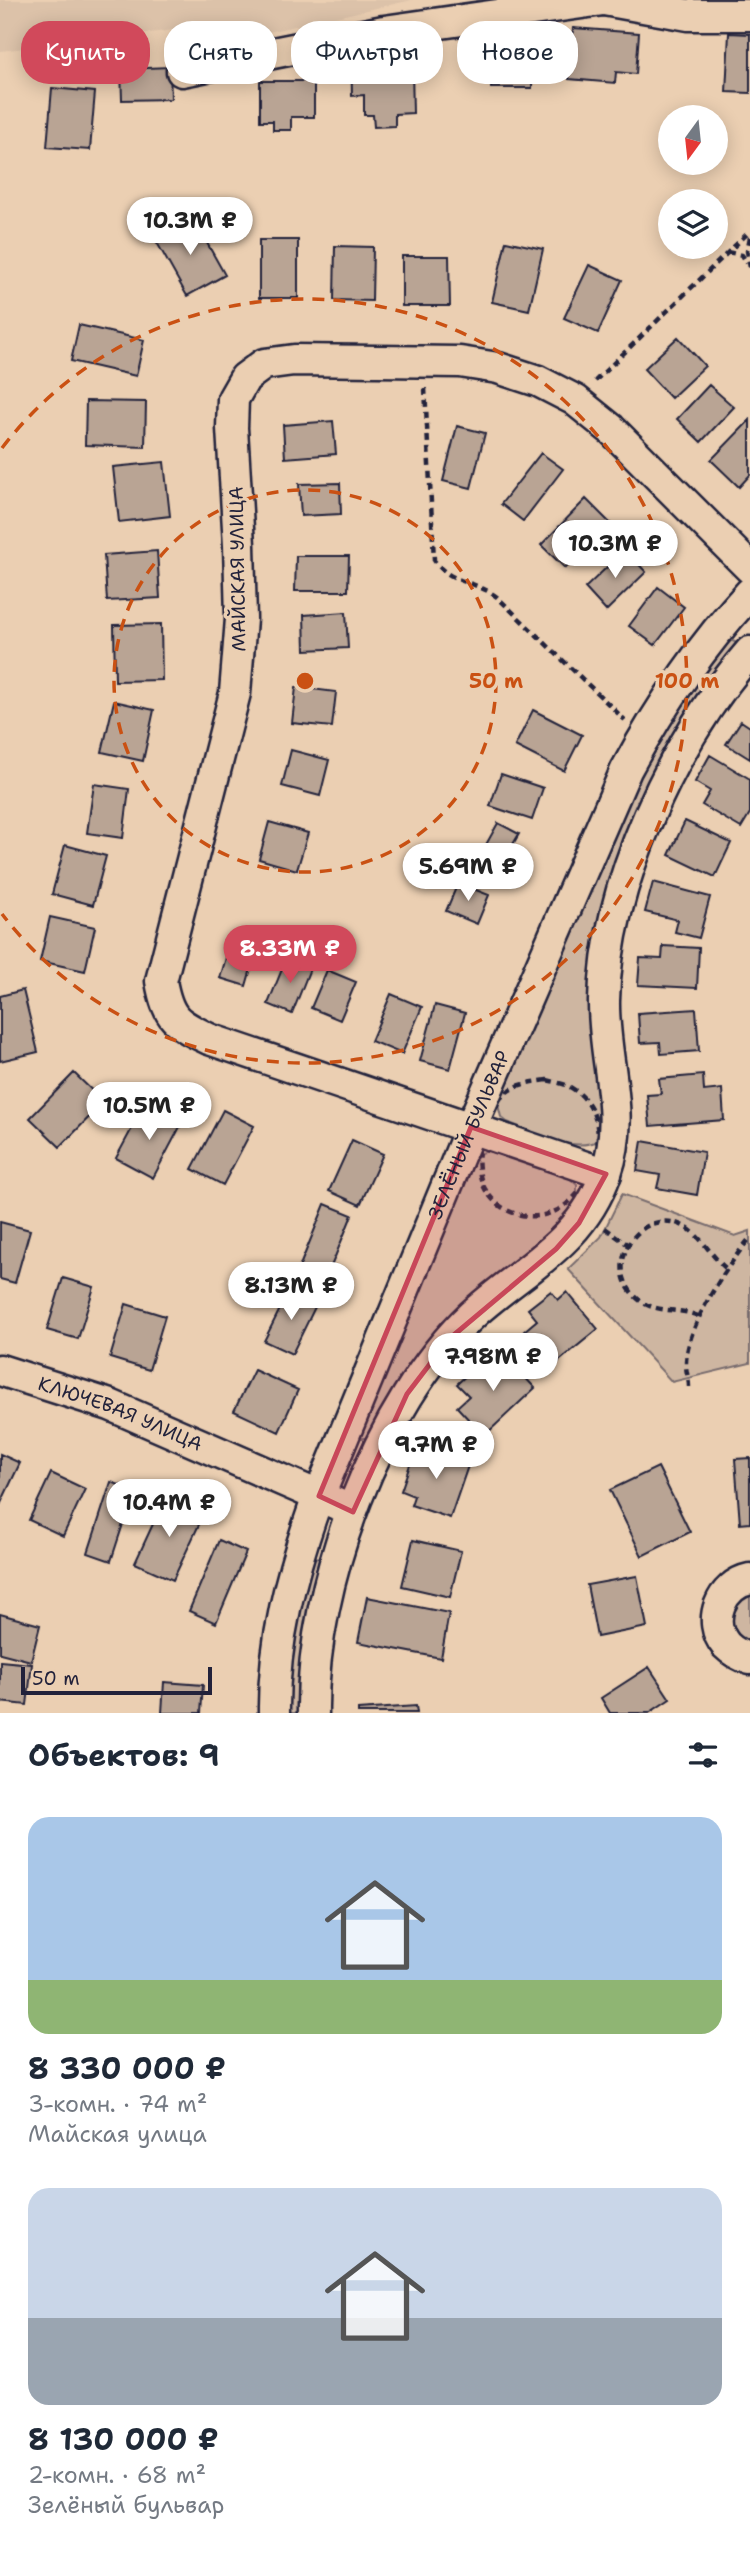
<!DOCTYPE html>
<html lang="ru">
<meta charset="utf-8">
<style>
:root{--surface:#fff;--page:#f6f6f7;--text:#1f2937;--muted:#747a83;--accent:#d1495b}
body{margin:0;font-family:"Shantell Sans",sans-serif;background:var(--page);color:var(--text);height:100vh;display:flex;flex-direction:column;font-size:26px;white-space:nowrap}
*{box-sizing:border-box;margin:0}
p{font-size:23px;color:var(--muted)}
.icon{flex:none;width:38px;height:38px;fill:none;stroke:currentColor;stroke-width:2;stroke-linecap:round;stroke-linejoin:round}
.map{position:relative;height:1713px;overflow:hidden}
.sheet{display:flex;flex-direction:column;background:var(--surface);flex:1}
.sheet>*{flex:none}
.hud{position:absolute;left:21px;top:21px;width:709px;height:63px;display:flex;gap:14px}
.needle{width:46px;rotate:195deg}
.fabs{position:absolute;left:658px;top:105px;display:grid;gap:14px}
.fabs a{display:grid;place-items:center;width:70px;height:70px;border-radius:50%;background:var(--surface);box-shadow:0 4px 18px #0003;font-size:35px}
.scale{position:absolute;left:21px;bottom:18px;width:191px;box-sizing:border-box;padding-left:7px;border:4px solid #22223b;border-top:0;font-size:19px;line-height:24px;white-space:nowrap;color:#22223b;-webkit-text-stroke:5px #ebcfb2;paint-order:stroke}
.price{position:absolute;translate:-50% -60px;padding:0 16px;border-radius:24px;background:#fff;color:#222;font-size:23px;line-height:46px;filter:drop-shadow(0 2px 4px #0008)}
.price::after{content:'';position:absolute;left:50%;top:42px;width:21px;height:16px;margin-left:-10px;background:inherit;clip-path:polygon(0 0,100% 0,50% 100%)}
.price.current{background:var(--accent);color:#fff}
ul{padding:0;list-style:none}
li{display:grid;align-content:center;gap:14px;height:371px;padding:0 28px}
li span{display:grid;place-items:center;height:217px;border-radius:21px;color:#555}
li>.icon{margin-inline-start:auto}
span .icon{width:126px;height:126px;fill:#fffc;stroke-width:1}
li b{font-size:30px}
h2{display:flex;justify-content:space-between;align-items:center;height:84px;padding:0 28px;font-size:30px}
.chip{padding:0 24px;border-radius:28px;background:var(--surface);box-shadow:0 4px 18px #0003;font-size:24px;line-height:63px}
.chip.current{background:var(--accent);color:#fff}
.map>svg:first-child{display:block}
.built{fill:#dcc2a9}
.green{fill:#ceb6a1;stroke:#786c6e;stroke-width:2}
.building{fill:#b9a494;stroke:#22223b;stroke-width:2}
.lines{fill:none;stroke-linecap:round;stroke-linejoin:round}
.minor-casing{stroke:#22223b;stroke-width:35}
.path{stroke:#22223b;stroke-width:4.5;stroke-dasharray:7 5;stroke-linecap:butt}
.minor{stroke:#ebcfb2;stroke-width:30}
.marked{fill:#c84759;fill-opacity:0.2;stroke:#c84759;stroke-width:5;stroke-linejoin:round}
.ring{fill:none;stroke:#ca5113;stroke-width:3.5;stroke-dasharray:12 9}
.labels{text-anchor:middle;stroke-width:7;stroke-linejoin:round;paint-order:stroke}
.street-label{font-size:19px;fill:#22223b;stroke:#ebcfb2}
.centre{fill:#ca5113;stroke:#ebcfb2;stroke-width:3.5}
.ring-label{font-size:21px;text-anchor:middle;font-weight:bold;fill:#ca5113;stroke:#ebcfb2;stroke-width:7;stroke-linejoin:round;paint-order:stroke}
</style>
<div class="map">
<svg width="750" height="1713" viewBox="0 0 750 1713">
<rect width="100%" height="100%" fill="#ebcfb2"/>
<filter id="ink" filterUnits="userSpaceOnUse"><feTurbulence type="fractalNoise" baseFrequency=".0143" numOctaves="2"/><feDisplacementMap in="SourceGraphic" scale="14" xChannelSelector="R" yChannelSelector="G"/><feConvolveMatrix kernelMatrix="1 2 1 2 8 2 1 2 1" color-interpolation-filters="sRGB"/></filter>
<g filter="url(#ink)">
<!-- built -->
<path class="built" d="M 0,0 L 412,0 L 179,52 L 174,30 L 0,51 Z"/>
<!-- green -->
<path class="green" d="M 730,640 L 735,642 L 737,646 L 627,838 L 603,1128 L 598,1141 C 570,1153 534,1132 507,1122 L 501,1117 L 497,1101 L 639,777 C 665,729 693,686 725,642 Z
M 488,1151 L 565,1174 L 577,1185 L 577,1205 L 368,1438 L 361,1438 L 359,1434 L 472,1159 L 478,1154 Z
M 622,1194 L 735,1236 L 750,1231 L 750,1363 L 672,1382 L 568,1269 L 601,1237 Z
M 315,1557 L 320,1558 L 321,1564 L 299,1713 L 288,1713 L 292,1645 L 310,1560 Z
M 750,1596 L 750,1644 C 728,1631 724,1608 750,1596 Z"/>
<!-- building -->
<path class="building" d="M 492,23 L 533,24 L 532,88 L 491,88 Z
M 573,28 L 639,33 L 636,74 L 616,72 L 615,83 L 569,79 Z
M 729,33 L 750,34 L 750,93 L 726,92 Z
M 370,48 L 371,70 L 412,69 L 413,113 L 395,114 L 395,126 L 374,127 L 373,115 L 364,115 L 364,95 L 352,96 L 351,49 Z
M 170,67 L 171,99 L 122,100 L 121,69 Z
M 260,81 L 314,81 L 314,117 L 291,117 L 291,130 L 273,130 L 273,121 L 260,121 Z
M 52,88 L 95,92 L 90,150 L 47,147 Z
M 193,218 L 225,275 L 187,296 L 155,239 Z
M 259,240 L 298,240 L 298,298 L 259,298 Z
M 506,241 L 543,249 L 529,310 L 492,302 Z
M 335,246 L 373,247 L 372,301 L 334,300 Z
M 402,256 L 449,256 L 450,306 L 402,306 Z
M 589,265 L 622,280 L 598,333 L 564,318 Z
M 79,325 L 144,340 L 136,376 L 71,361 Z
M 678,337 L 705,366 L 671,398 L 644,369 Z
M 709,385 L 734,407 L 701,442 L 677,419 Z
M 86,401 L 146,402 L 145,447 L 85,445 Z
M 750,420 L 750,475 L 739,487 L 711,460 Z
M 333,421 L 336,454 L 285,458 L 283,425 Z
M 457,426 L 485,433 L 471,488 L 443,481 Z
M 541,453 L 563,469 L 523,521 L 501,504 Z
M 164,462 L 170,516 L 119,522 L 113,467 Z
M 340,483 L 341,514 L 301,516 L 299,484 Z
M 586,499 L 610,523 L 565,568 L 541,545 Z
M 625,550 L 646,572 L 606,611 L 585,588 Z
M 157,551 L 160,598 L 107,601 L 104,555 Z
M 296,556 L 349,556 L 348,591 L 295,591 Z
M 658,587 L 684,607 L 655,645 L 629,626 Z
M 346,612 L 348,648 L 305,650 L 304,615 Z
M 161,624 L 162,680 L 115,681 L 114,625 Z
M 296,687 L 336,692 L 332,727 L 292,723 Z
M 114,701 L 154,710 L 143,761 L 102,752 Z
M 533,710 L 582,735 L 564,771 L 515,746 Z
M 741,721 L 750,727 L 750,759 L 726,744 Z
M 291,750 L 329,760 L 320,796 L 282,786 Z
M 710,755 L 750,779 L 750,813 L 741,828 L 702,805 L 710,791 L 695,782 Z
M 501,774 L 543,788 L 532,820 L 490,806 Z
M 94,784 L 129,789 L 123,838 L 87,833 Z
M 685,821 L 731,843 L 715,877 L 669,855 Z
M 269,822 L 308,833 L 297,870 L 259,859 Z
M 498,823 L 519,834 L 498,870 L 478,859 Z
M 65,845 L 106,856 L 93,905 L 52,894 Z
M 653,882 L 710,897 L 699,938 L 675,932 L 678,920 L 645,912 Z
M 458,883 L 489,895 L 477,924 L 446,911 Z
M 50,917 L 95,927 L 85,971 L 40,961 Z
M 231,941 L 257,948 L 246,986 L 220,978 Z
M 663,946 L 699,948 L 697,988 L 638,985 L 640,958 L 662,959 Z
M 287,957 L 311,966 L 292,1014 L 268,1004 Z
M 327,970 L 356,982 L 340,1020 L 311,1008 Z
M 23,990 L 38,1052 L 0,1061 L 0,996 Z
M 391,994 L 422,1007 L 402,1054 L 371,1041 Z
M 435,1005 L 465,1013 L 450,1069 L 420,1061 Z
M 696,1009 L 699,1051 L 661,1054 L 660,1042 L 640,1043 L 638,1013 Z
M 74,1073 L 104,1102 L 60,1147 L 30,1118 Z
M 703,1075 L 704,1091 L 722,1089 L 724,1120 L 650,1126 L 647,1095 L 661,1094 L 659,1079 Z
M 144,1106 L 181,1125 L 153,1178 L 116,1158 Z
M 223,1110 L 254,1126 L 223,1185 L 192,1169 Z
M 352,1140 L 383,1154 L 360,1205 L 329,1191 Z
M 642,1141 L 704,1152 L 697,1195 L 657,1188 L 660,1175 L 637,1171 Z
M 325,1204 L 352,1215 L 326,1279 L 299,1268 Z
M 0,1222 L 30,1230 L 15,1283 L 0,1279 Z
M 63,1278 L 94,1287 L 78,1339 L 47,1330 Z
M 290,1289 L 317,1303 L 292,1354 L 264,1341 Z
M 551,1291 L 558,1300 L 567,1292 L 598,1329 L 553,1366 L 524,1331 L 537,1320 L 528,1309 Z
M 126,1304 L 165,1316 L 149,1370 L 110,1358 Z
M 506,1357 L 535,1388 L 484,1436 L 457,1407 L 469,1396 L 457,1384 L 485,1358 L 495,1368 Z
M 254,1370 L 298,1390 L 279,1432 L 234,1411 Z
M 429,1446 L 470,1460 L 450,1518 L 411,1505 L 414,1496 L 401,1491 L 413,1456 L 424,1460 Z
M 0,1454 L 20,1463 L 0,1505 Z
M 750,1458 L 750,1523 L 740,1524 L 735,1459 Z
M 658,1467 L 690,1532 L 642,1556 L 610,1490 Z
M 51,1473 L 85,1489 L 63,1536 L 29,1520 Z
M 111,1482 L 134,1490 L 111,1561 L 88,1553 Z
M 165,1498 L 203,1516 L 173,1580 L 135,1563 Z
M 219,1540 L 246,1552 L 216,1623 L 189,1611 Z
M 413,1540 L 461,1551 L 450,1597 L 402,1586 Z
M 637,1576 L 647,1627 L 597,1637 L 587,1585 Z
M 367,1597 L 449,1613 L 441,1658 L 358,1642 Z
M 0,1614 L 40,1625 L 31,1661 L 0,1653 Z
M 0,1661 L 32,1664 L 27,1705 L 0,1702 Z
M 649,1667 L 670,1699 L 649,1713 L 610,1713 L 601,1698 Z
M 164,1682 L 203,1685 L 201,1713 L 162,1713 Z
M 416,1706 L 417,1713 L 358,1713 L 358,1710 Z"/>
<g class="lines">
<defs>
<g id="minor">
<path d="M 604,0 L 688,15 L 750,15"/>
<path d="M 182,71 L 384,31 L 603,0"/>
<path d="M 606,1174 L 209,1039 C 176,1023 168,1019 161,981 L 235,693 L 241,619 L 239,545 L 232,428 L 233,399 L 245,378 L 264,364 L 294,360 L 460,362 L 498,368 L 538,381 L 575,400 L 611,429 L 750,568"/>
<path id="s1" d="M 0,1370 L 110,1405 L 337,1504"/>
<path d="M 750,1579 C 721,1585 706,1621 726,1645 C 733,1652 741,1656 750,1659"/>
<path id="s2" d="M 274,1713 C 273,1642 291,1574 314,1508 L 471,1127 L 626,770 C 661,705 700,647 750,593"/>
<path d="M 313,1713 C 311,1584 378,1404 472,1315 C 523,1268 581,1245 606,1173 C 627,1114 603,1061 604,1001 C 606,884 674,740 750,652"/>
</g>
</defs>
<!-- minor casing -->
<use href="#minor" class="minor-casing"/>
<!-- path -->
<path class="path" d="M 750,237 L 747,251 L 750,268
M 727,252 L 742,255 L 747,263
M 595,381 L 750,231
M 425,388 L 434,560 C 450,584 475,580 497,597 L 625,720
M 547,1080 C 554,1082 562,1083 568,1086 C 631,1118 585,1234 517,1214 C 503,1210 493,1202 485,1189 C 470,1162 482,1112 507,1092 C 519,1083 533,1082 547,1080 Z
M 605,1228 L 627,1244
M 698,1316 C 681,1308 658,1313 642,1302 C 595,1269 642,1200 687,1228 C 703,1238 712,1258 728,1270
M 689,1387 C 689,1379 686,1372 686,1365 C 685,1328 727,1266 750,1238"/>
<!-- minor -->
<use href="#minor" class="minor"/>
</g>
</g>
<!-- marked area -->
<path class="marked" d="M 471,1127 L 606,1174 L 579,1223 L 556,1249 L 449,1339 L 407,1394 L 353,1512 L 319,1496 Z"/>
<!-- distance rings -->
<g class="ring">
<circle cx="305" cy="681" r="191"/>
<path d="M2 448A382 382 0 1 1 2 914"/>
</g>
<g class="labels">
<!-- street labels -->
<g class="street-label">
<text transform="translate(237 569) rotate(-91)" y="7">МАЙСКАЯ УЛИЦА</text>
<text dy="7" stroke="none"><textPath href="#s2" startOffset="614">ЗЕЛЁНЫЙ БУЛЬВАР</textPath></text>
<text dy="7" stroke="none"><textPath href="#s1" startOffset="128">КЛЮЧЕВАЯ УЛИЦА</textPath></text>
</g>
</g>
<circle cx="305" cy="681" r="10" class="centre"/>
<g class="ring-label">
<text x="496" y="688">50 m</text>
<text x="687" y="688">100 m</text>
</g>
</svg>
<div class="fabs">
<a><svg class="needle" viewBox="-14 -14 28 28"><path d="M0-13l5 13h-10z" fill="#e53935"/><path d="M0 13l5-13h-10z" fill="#747a83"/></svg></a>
<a><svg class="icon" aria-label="layers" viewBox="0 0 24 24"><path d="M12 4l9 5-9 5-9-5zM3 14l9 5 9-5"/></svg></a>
</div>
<div class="scale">50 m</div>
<b class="price" style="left:190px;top:257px">10.3M ₽</b>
<b class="price" style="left:615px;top:580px">10.3M ₽</b>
<b class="price" style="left:468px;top:903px">5.69M ₽</b>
<b class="price current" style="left:290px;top:985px">8.33M ₽</b>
<b class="price" style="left:149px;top:1142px">10.5M ₽</b>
<b class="price" style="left:291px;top:1322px">8.13M ₽</b>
<b class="price" style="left:493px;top:1393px">7.98M ₽</b>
<b class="price" style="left:436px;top:1481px">9.7M ₽</b>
<b class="price" style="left:169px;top:1539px">10.4M ₽</b>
<div class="hud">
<a class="chip current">Купить</a>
<a class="chip">Снять</a>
<a class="chip">Фильтры</a>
<a class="chip">Новое</a>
</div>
</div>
<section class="sheet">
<h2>Объектов: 9<svg class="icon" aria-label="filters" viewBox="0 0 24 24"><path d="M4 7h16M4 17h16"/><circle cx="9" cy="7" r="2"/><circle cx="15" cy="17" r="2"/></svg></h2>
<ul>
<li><span style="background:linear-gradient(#a9c7e8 75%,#8fb573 0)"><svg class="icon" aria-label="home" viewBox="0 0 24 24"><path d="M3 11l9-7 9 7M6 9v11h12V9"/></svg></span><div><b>8 330 000 ₽</b><p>3-комн. · 74 m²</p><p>Майская улица</p></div></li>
<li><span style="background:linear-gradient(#c9d6e8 60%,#9aa5b1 0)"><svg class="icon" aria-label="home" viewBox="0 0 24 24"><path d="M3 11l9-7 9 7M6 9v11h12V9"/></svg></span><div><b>8 130 000 ₽</b><p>2-комн. · 68 m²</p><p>Зелёный бульвар</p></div></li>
</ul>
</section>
